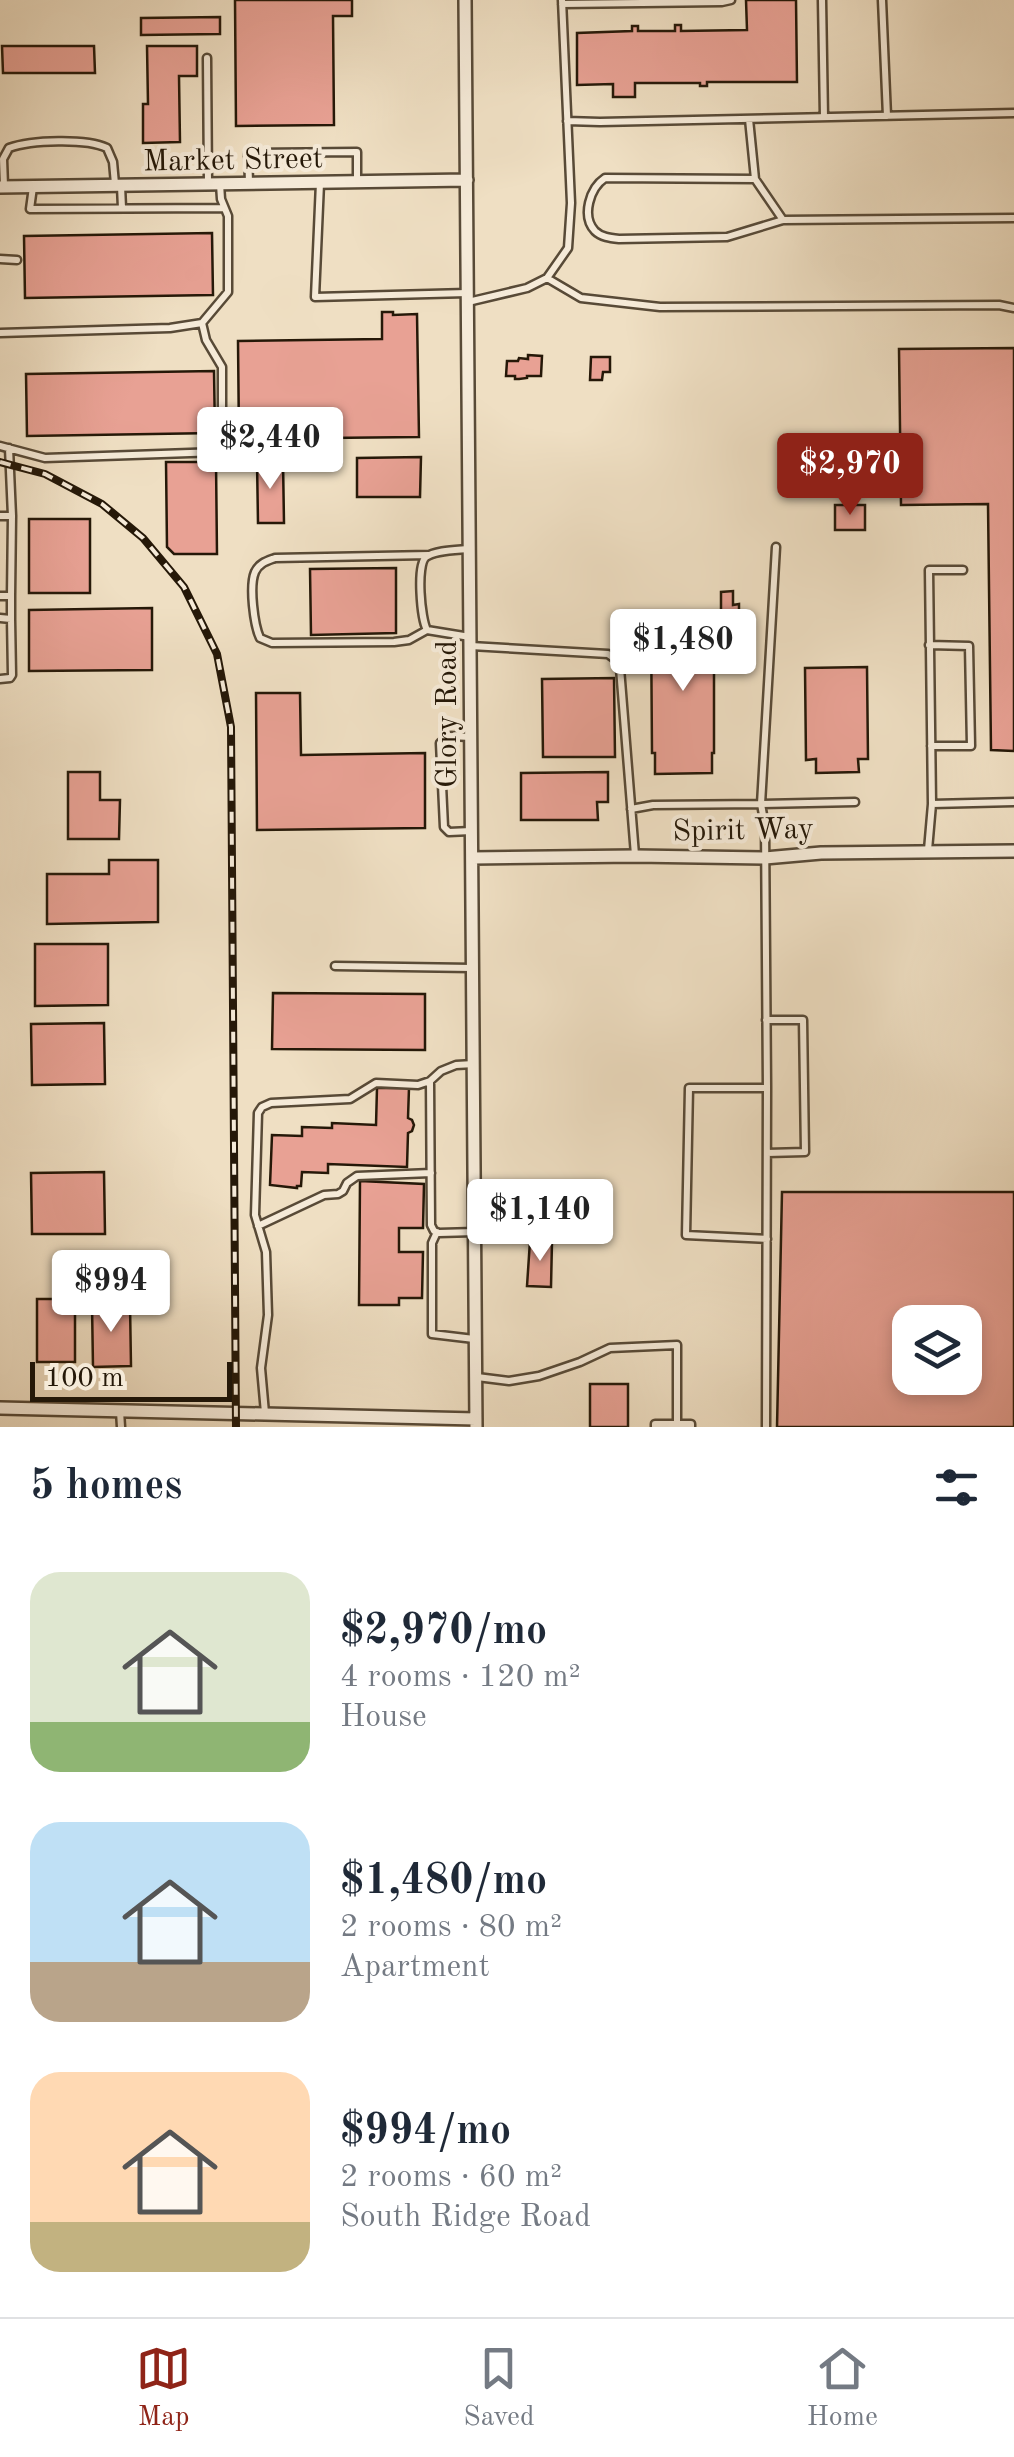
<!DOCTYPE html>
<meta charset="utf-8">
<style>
:root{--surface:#fff;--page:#f6f6f7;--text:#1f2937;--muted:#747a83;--line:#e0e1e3;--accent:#8f2418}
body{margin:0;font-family:"Old Standard TT",serif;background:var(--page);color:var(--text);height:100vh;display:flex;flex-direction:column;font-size:38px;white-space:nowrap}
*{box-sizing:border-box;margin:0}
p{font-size:32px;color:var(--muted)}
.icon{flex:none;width:55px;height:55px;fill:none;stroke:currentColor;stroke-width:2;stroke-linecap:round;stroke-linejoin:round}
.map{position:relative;height:1427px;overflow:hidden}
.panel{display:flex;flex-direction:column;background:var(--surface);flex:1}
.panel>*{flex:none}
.buttons{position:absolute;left:892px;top:1305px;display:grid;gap:20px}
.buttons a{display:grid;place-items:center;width:90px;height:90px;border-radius:20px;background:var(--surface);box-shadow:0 5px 15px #0003;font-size:50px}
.scale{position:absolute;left:30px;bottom:25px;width:202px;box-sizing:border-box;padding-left:10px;border:5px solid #251808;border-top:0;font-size:28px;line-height:35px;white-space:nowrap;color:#251808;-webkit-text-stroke:8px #f5ead8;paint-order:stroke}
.price{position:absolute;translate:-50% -85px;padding:0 22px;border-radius:10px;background:#fff;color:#222;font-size:32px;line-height:65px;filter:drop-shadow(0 2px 5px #0008)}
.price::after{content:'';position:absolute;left:50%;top:60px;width:30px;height:22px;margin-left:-15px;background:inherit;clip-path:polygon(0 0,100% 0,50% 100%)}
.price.on{background:var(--accent);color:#fff}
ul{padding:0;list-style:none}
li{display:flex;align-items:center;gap:30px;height:250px;padding:0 30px}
li span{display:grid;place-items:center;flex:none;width:280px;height:200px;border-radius:30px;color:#555}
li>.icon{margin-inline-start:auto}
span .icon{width:120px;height:120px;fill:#fffc;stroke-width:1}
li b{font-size:42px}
h2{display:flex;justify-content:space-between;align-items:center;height:120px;padding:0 30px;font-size:42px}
.menu{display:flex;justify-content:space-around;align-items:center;height:140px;border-top:2px solid var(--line);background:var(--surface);font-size:28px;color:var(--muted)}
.menu a{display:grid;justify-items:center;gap:5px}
.menu .on{color:var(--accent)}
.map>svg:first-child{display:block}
.building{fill:#e8a194;stroke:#251808;stroke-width:2.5;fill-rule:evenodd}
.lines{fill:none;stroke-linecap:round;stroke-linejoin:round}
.service-casing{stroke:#584a37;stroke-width:11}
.minor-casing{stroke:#584a37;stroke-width:16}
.service{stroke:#f5ead8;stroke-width:6}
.minor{stroke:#f5ead8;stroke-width:11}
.rail-casing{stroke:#251808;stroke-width:8}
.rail{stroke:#f5ead8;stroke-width:4;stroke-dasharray:11;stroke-linecap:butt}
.labels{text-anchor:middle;stroke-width:8;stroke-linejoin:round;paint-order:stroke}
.street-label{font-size:30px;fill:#251808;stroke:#f5ead8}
</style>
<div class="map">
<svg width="1014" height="1427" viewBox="0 0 1014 1427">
<rect width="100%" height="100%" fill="#efdfc3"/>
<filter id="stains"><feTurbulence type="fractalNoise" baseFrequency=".002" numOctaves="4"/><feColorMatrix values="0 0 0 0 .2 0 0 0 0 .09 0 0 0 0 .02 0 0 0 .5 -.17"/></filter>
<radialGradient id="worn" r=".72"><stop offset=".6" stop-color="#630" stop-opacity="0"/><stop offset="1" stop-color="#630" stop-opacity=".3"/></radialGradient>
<!-- building -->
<path class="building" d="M 235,0 L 352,0 L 352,16 L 333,16 L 334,125 L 236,126 Z
M 746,0 L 796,0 L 797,82 L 707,82 L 707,86 L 700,86 L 700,83 L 635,83 L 635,97 L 613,97 L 613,84 L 577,85 L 577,33 L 632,31 L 632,26 L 638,26 L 638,31 L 675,31 L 675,25 L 681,25 L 681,31 L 747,30 Z
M 220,17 L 220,34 L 141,35 L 141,18 Z
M 2,46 L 94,46 L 95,73 L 3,73 Z
M 147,46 L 197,46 L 197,76 L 179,76 L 180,142 L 143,143 L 143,104 L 148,104 Z
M 212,233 L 213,295 L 25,298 L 24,236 Z
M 382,312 L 393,312 L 393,315 L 417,314 L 419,437 L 239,439 L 238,341 L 382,339 Z
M 1014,348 L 1014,751 L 991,750 L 988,504 L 901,505 L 899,349 Z
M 528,355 L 542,356 L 541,376 L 527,376 L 527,378 L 519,379 L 515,379 L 515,376 L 506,376 L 507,361 L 518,361 L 519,358 L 528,359 Z
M 591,357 L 610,357 L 610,372 L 603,372 L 602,380 L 590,380 Z
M 214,371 L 215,433 L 27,436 L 26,374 Z
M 421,457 L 420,497 L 357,497 L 357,458 Z
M 257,461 L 283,461 L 284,523 L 258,523 Z
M 166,462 L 216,462 L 217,554 L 174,554 L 167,547 Z
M 835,505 L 865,505 L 865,530 L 835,530 Z
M 29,519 L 90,519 L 90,593 L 29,593 Z
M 396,568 L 396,633 L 311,635 L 310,569 Z
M 733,591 L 733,605 L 739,604 L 739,616 L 721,617 L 721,592 Z
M 152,608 L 152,670 L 29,671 L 29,610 Z
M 651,617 L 714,617 L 714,753 L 712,753 L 712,773 L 655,774 L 655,753 L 652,753 Z
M 867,667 L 868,759 L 858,759 L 859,772 L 816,773 L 816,759 L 806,760 L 805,668 Z
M 614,678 L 615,757 L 543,757 L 542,679 Z
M 256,693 L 300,693 L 301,755 L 425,753 L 425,828 L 257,830 Z
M 68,772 L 100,772 L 100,800 L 120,800 L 119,839 L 68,839 Z
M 608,772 L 608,802 L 597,802 L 598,820 L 521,820 L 521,773 Z
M 109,860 L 158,860 L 158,922 L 47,924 L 47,874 L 109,874 Z
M 35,944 L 108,944 L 108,1005 L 35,1006 Z
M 273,993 L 425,994 L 425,1050 L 272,1049 Z
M 104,1023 L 105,1084 L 32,1085 L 31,1024 Z
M 377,1088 L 409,1088 L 408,1118 L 412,1120 L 414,1125 L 412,1131 L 408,1133 L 407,1167 L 328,1164 L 328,1173 L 302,1172 L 301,1186 L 297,1186 L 297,1188 L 270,1185 L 272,1135 L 302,1136 L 302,1127 L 332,1128 L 332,1123 L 376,1125 Z
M 104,1172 L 105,1234 L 32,1234 L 31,1173 Z
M 360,1181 L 424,1184 L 423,1228 L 399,1228 L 399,1252 L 423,1252 L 422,1298 L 399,1298 L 399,1305 L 359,1305 Z
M 782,1192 L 1014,1192 L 1014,1427 L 777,1427 ZM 910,1322 L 965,1322 L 965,1378 L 910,1378 Z
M 530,1241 L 552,1241 L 551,1287 L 527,1286 Z
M 37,1299 L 75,1299 L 75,1362 L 37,1362 Z
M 92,1304 L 130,1304 L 131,1366 L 93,1367 Z
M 590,1384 L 628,1384 L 628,1427 L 590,1427 Z"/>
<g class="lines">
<defs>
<path id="service" d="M 822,0 L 824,117
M 882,0 L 887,116
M 562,4 L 722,2 L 731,0
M 207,58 L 208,183
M 749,119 L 755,179 L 605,178 C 590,188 581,216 595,231 C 601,237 610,238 619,239 L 727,237 L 783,220 L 1014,218
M 567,121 L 600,122 L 1014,113
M 755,179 L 783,220
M 249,182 L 248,153 L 357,152 L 357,181
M 320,183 L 315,297 L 467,293
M 4,186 L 3,159 L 9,148 C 31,140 86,138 107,148 L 113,162 L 115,184
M 121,186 L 122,208
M 33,187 L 30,209 L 224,208
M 0,259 L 17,260
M 547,278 L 581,298 L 660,307 L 999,305 L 1014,308
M 468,302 L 527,288 L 547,278 L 568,248 L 571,203 L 562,0
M 0,333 L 170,328 L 202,323 L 228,292 L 228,216 L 221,199 L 220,184
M 0,446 L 45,458 L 219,452 L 222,449 L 222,367 L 206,340 L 202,323
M 9,448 L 12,516
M 0,516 L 12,516 L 11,596
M 776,547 L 761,804 L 855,802
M 468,549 C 457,550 435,550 426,557 C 416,565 421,619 427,630 L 470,637
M 0,596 L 11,596 L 11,619
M 0,618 L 11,619 L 12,675 L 10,678 L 0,679
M 427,630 L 409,640 L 394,642 L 272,643 L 260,638 C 254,625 249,586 255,572 C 259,563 267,561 275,558 L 429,555
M 929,645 L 969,646 L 971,746 L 931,746
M 471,646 L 608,654 L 615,659 L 620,668 L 635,855
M 932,804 L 929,570 L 963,570
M 631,809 L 653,805 L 761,804 L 765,826 L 767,1088 L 766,1427
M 471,831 L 449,832 L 444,827 L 440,743 L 449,736 L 471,737
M 928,850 L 932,804 L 1014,802
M 335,966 L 472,968
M 766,1020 L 803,1020 L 805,1152 L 767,1153
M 430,1081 L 431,1225 L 434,1231 L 439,1233 L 475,1232
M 258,1226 L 324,1195 L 338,1194 L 343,1191 L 347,1183 L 357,1176 L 431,1173
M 437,1232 L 432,1243 L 432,1334 L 474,1339
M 767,1239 L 686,1235 L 689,1088 L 767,1088
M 477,1377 L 509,1381 L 539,1376 L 580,1362 L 610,1348 L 677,1345 L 677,1424
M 120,1411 L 121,1427
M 265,1413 L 261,1368 L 268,1315 L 266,1252 L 255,1215 L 258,1113 L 262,1107 L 271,1103 L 350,1099 L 376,1083 L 418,1085 L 430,1081 L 441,1071 L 456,1065 L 474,1064
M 655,1427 L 655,1424 L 691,1424 L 691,1427"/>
<path id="minor" d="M 465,0 L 476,1427
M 0,187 L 467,180
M 472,858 L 635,856 L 765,858 L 821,853 L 1014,851
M 0,1408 L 476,1419"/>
</defs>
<!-- service casing -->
<use href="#service" class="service-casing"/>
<!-- minor casing -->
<use href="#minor" class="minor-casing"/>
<!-- service -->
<use href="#service" class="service"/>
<!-- minor -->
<use href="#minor" class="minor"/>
<defs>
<path id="rail" d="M 0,462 L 45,474 L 102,504 L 143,538 L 184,587 L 217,654 L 231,727 L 236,1427"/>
</defs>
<!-- rail casing -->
<use href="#rail" class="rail-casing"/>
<!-- rail -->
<use href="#rail" class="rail"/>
</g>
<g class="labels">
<!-- street labels -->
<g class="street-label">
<text transform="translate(233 159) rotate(-1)" y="10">Market Street</text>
<text transform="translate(446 714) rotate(-90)" y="10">Glory Road</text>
<text transform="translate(743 829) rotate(-1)" y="10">Spirit Way</text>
</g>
</g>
<rect width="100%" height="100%" filter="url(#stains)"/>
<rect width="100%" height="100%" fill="url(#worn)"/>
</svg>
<div class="buttons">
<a><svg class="icon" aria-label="layers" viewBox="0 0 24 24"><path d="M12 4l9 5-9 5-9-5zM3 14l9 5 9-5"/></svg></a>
</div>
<div class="scale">100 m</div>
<b class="price" style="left:270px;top:492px">$2,440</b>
<b class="price on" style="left:850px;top:518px">$2,970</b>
<b class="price" style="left:683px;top:694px">$1,480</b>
<b class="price" style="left:540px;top:1264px">$1,140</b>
<b class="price" style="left:111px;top:1335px">$994</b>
</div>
<section class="panel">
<h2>5 homes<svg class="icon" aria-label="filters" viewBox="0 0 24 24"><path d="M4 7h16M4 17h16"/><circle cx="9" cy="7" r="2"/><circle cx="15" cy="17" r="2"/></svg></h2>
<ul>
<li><span style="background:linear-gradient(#dfe7d0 75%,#8fb573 0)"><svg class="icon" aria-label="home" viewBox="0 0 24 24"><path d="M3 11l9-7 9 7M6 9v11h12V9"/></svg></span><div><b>$2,970/mo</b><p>4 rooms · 120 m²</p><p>House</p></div></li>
<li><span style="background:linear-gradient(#bfe0f5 70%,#b9a48a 0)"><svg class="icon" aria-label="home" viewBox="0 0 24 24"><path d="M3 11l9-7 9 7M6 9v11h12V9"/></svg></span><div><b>$1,480/mo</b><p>2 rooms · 80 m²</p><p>Apartment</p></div></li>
<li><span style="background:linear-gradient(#ffd9b3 75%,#c2b280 0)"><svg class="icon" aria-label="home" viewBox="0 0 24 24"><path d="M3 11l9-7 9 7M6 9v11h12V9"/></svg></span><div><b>$994/mo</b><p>2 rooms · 60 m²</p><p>South Ridge Road</p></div></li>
</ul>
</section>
<nav class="menu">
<a class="on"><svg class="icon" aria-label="map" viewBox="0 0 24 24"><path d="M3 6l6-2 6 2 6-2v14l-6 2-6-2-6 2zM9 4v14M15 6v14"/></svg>Map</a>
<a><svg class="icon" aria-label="saved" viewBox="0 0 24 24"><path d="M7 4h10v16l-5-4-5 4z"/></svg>Saved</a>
<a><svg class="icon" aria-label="home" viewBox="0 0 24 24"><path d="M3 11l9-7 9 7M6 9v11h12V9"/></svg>Home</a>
</nav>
